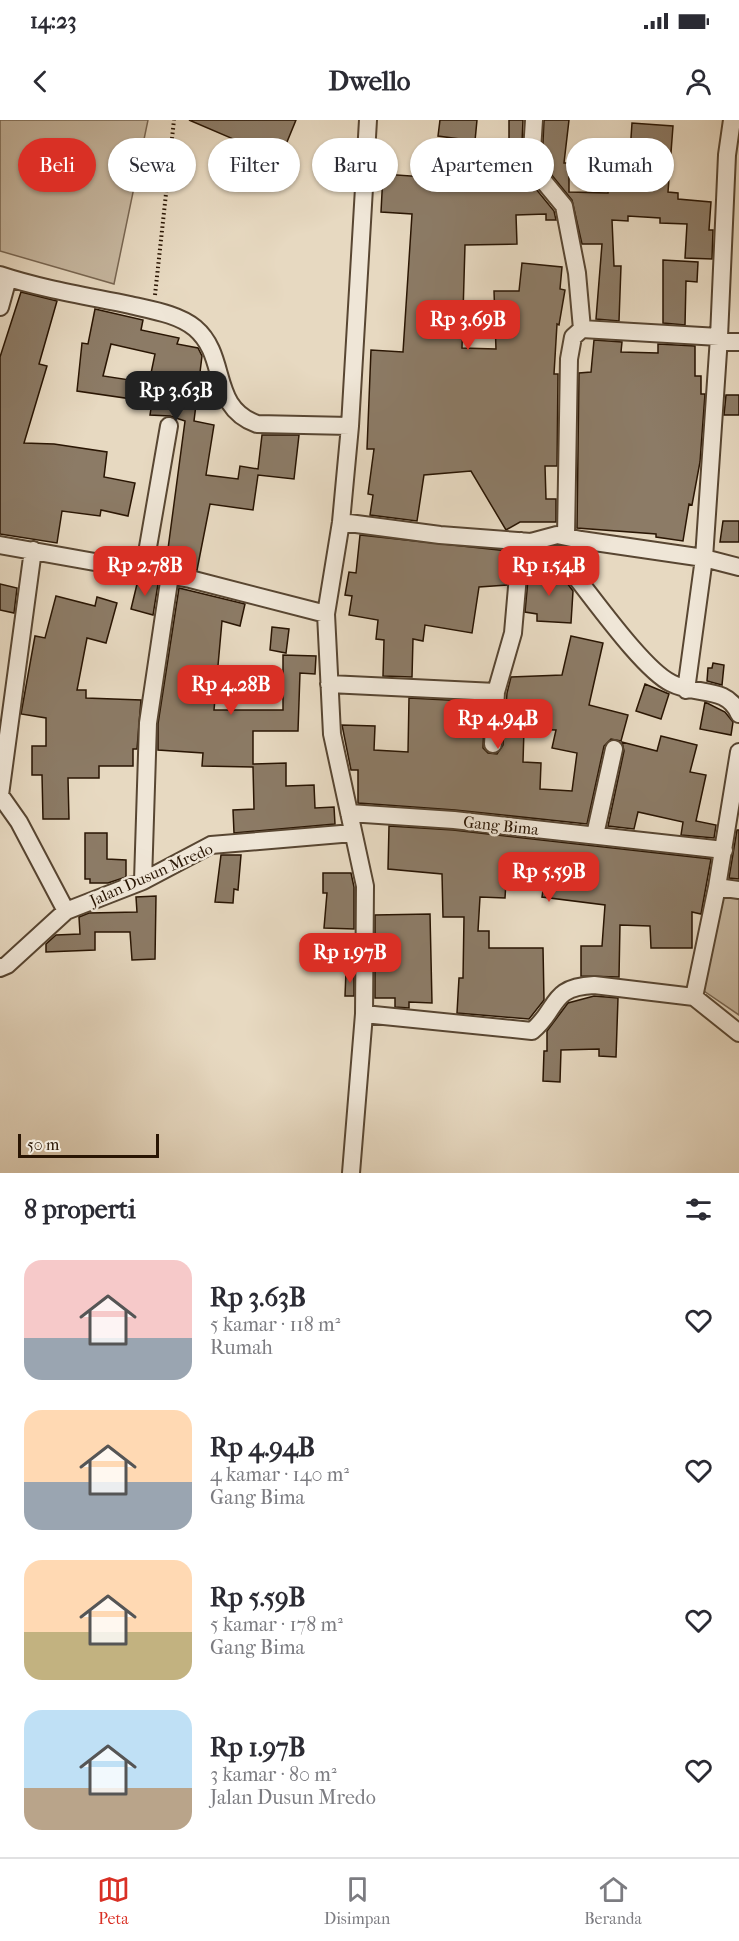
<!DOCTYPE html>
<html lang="id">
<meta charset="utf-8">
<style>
:root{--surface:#fff;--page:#f7f7f7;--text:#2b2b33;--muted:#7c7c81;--line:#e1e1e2;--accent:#d93025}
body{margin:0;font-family:"IM FELL French Canon",serif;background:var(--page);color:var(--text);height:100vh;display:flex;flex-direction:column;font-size:22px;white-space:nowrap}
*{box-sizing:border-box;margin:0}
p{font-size:20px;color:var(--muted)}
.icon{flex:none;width:33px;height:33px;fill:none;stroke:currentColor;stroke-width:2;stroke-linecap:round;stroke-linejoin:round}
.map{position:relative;height:1053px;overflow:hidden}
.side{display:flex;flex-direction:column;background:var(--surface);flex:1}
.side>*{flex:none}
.banner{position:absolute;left:18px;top:18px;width:704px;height:54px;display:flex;gap:12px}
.scale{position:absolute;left:18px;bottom:15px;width:141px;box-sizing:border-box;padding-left:6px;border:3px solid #291503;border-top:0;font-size:16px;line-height:21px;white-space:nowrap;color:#291503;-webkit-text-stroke:4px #efe6d7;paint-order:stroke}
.price{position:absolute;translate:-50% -51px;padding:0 14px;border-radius:12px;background:var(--accent);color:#fff;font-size:20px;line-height:39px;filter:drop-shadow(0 2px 3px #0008)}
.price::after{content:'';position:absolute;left:50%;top:36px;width:18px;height:14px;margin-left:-9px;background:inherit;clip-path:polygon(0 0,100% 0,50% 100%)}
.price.on{background:#222;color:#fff}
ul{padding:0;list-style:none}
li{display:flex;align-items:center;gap:18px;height:150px;padding:0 24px}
li span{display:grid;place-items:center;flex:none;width:168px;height:120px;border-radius:18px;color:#555}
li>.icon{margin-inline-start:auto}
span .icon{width:72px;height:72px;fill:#fffc;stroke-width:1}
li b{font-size:26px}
h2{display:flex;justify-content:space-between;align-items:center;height:72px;padding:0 24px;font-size:26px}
.tag{padding:0 21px;border-radius:27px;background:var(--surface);box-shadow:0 2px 4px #0004;font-size:21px;line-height:54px}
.tag.on{background:var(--accent);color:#fff}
.status{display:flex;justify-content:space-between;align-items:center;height:42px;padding:0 30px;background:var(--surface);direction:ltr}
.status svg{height:16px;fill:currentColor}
header{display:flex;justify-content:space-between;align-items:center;height:78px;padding:0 24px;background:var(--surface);font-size:27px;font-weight:700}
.tab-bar{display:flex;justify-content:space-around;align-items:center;height:84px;border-top:2px solid var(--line);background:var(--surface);font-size:16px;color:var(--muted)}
.tab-bar a{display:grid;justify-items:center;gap:3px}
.tab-bar .on{color:var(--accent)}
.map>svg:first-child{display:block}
.green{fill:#c7b8a1;stroke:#786652;stroke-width:1.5}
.building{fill:#8c7b66;stroke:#291503;stroke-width:1.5;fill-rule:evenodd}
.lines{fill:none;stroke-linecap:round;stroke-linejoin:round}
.street-casing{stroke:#584632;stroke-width:20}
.path{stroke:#291503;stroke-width:4;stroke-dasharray:1.5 3;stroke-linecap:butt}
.street{stroke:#efe6d7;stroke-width:16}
.labels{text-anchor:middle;stroke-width:5;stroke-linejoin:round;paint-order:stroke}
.street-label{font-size:16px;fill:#291503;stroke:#efe6d7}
</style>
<div class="status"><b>14:23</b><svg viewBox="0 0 49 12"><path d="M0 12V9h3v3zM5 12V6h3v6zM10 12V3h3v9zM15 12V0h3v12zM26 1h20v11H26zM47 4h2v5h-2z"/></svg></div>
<header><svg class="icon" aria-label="back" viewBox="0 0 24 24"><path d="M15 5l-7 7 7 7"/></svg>Dwello<svg class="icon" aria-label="person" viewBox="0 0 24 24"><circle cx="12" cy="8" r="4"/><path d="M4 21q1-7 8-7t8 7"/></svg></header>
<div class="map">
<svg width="739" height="1053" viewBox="0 0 739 1053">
<rect width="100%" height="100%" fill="#e7d9c1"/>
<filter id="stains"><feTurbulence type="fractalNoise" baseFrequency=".00333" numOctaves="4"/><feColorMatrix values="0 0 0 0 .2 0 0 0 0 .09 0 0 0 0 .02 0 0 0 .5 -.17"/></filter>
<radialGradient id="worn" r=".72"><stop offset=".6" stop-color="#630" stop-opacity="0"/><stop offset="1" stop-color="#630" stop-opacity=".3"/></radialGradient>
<!-- green -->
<path class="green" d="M 0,0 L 148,0 L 114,164 L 0,131 Z
M 721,772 L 739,772 L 739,895 L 701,869 Z"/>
<!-- building -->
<path class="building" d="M 189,0 L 296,0 L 280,39 Z
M 440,0 L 477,0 L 475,21 L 438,16 Z
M 509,0 L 523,0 L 521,45 L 522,52 L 554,91 L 556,100 L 546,100 L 546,94 L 516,95 L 517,124 L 465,125 L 462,228 L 496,229 L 494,171 L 519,171 L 522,143 L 562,147 L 560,169 L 565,170 L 559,205 L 557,204 L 554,254 L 558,254 L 557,346 L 545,346 L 546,379 L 556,379 L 556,402 L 520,402 L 506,410 L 471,351 L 424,355 L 417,401 L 370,395 L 373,375 L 368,374 L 374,329 L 367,329 L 371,230 L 403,232 L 412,94 L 381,92 L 383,54 L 467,60 L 466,55 L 485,53 L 483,20 L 509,19 Z
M 544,0 L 569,0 L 564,43 L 569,43 L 569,72 L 608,73 L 609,60 L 628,62 L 632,3 L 673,6 L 668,72 L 678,73 L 678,79 L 711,82 L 709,110 L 713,110 L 712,139 L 685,138 L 687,104 L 660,103 L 660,98 L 628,96 L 628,101 L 612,100 L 614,146 L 621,146 L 619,201 L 596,199 L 602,124 L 582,124 L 572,80 L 542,43 Z
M 663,140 L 698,142 L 697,162 L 686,161 L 685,205 L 663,203 Z
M 21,172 L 57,181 L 39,244 L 47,246 L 24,323 L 54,324 L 107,332 L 104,357 L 135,363 L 128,396 L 101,390 L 100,396 L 62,391 L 57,423 L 0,414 L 0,237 Z
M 95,189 L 143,200 L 141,210 L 179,218 L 177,224 L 198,228 L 202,236 L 194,301 L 214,305 L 206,355 L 238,359 L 240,346 L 258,349 L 262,315 L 299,315 L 294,359 L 258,355 L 253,390 L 210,384 L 197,450 L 166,444 L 185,301 L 170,296 L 150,295 L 152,282 L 77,271 L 82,223 L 88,224 ZM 111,224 L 155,234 L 149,263 L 103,256 Z
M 594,220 L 622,222 L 621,232 L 658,233 L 658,224 L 695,226 L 695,256 L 701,256 L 701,274 L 705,274 L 700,342 L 692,385 L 689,384 L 683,421 L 656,417 L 656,414 L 577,408 L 579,253 L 591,252 Z
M 726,275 L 739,275 L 739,295 L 724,295 Z
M 723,401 L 739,401 L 739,422 L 720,422 Z
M 360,415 L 508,431 L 507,465 L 479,467 L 472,513 L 425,505 L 423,521 L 413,519 L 412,557 L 383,556 L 384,520 L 376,519 L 378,500 L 349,495 L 352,476 L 345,475 L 349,452 L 356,453 Z
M 529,449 L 559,455 L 567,463 L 573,471 L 571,503 L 537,501 L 537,494 L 525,492 Z
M 138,460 L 158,464 L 153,495 L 131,489 Z
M 0,464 L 17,468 L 14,493 L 0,490 Z
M 179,468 L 245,484 L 240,506 L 222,501 L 214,590 L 283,590 L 283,535 L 316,536 L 315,554 L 300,553 L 298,611 L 253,611 L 253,644 L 286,643 L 286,666 L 314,665 L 315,688 L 334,687 L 335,704 L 234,713 L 233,690 L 254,689 L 253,647 L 202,646 L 203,633 L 158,630 L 158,604 Z
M 56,476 L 95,486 L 97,477 L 117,483 L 106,523 L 87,518 L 77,570 L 86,570 L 86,578 L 141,580 L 137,629 L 133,629 L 133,646 L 99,646 L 99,658 L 68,658 L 69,699 L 43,699 L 42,655 L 32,655 L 32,626 L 46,626 L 46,598 L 21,594 L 35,516 L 45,518 Z
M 272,507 L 289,509 L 286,533 L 270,530 Z
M 571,516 L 603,523 L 589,585 L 628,595 L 621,621 L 611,619 L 604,626 L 587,704 L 455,690 L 358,683 L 358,650 L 351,650 L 342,605 L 375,606 L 374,630 L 408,632 L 409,578 L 485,582 L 483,628 L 488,633 L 497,634 L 503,625 L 507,573 L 511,557 L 562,555 ZM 524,609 L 556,610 L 552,628 L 577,633 L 572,671 L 540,669 L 541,643 L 523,642 Z
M 713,543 L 724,545 L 722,565 L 707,561 L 708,548 L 712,548 Z
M 645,564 L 669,574 L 661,599 L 636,591 Z
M 705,582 L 725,592 L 733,602 L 731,615 L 700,609 Z
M 661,616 L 697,625 L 690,652 L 706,655 L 696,701 L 716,705 L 714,718 L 681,715 L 683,702 L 638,692 L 634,709 L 608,706 L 624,631 L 622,622 L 657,631 Z
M 389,706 L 453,710 L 711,739 L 701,794 L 692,792 L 692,828 L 651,828 L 650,806 L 620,805 L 619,857 L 581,856 L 581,826 L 602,826 L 605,785 L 542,777 L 544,763 L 514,759 L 514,762 L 506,762 L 505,778 L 480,777 L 478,811 L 489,811 L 489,828 L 543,828 L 544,880 L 529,899 L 457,893 L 459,858 L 463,858 L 464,797 L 443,797 L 442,754 L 388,749 Z
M 737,710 L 739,710 L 739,759 L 729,758 Z
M 85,713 L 107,713 L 107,739 L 126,740 L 126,757 L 108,763 L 90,763 L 90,759 L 85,759 Z
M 221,735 L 241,735 L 238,770 L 234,769 L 233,783 L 215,782 Z
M 323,753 L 351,753 L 354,767 L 354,809 L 324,808 L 327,773 L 323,773 Z
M 156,776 L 155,839 L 132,840 L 130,812 L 95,812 L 95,830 L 46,832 L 46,824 L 56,815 L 80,814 L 79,797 L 89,793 L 137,792 L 136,777 Z
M 430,794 L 432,883 L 409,882 L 409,888 L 395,887 L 395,878 L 375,878 L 375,795 Z
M 346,851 L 354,851 L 354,876 L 345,876 Z
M 594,876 L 618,878 L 616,937 L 599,936 L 599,929 L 561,930 L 560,962 L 543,961 L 544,931 L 547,931 L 547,911 L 568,883 Z"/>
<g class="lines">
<defs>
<path id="street" d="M 534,0 L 531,46 L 564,86 L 577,153 L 582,209
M 0,155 C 42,169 87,176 130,185 C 151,190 178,194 195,208 C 229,237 209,287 257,304 L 350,306
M 0,187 L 8,158
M 718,222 L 739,222
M 341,402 L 440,415 L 531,422 L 557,415 L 581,420 L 704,438 L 739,447
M 566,416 L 569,239 L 573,217 L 582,209 L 719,217
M 531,422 L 560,441 L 575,456 C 596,482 644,550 671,563 C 695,576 727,565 739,594
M 0,425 L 190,459 L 326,494
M 144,450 L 169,306
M 329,564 L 496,572 L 513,513 L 521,421
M 686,570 L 704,438 L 719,217 L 727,35 L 732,0
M 493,624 L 496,572
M 739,632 L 717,767 L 739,770
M 0,675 L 33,430
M 0,675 L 19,702 L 66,791
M 349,693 L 454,700 L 724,730
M 595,715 L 614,629
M 143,761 L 148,603 L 170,455
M 0,848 L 7,845 L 66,791 L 143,761 L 211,725 L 353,713
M 694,877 L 717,767
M 364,894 L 532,911 C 559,889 549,867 594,865 L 694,877 L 739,913
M 351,1053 L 364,894 L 365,766 L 332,614 L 326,494 L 341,402 L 350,306 L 368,0"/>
</defs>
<!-- street casing -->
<use href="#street" class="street-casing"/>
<!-- path -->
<path class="path" d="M 155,175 L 174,0"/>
<!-- street -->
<use href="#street" class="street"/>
</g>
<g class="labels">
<!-- street labels -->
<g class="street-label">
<text transform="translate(501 705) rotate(6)" y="6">Gang Bima</text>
<text transform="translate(151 754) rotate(-24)" y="6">Jalan Dusun Mredo</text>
</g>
</g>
<rect width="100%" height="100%" filter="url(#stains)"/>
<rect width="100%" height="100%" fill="url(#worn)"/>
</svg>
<div class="scale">50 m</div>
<b class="price" style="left:468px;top:231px">Rp 3.69B</b>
<b class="price on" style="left:176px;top:302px">Rp 3.63B</b>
<b class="price" style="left:145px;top:477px">Rp 2.78B</b>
<b class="price" style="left:549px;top:477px">Rp 1.54B</b>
<b class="price" style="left:231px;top:596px">Rp 4.28B</b>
<b class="price" style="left:498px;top:630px">Rp 4.94B</b>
<b class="price" style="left:549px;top:783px">Rp 5.59B</b>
<b class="price" style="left:350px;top:864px">Rp 1.97B</b>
<div class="banner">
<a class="tag on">Beli</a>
<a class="tag">Sewa</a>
<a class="tag">Filter</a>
<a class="tag">Baru</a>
<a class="tag">Apartemen</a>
<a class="tag">Rumah</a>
</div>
</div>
<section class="side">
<h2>8 properti<svg class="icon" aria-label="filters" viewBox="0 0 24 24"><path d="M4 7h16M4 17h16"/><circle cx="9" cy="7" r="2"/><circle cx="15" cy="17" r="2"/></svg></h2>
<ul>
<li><span style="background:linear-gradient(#f6c9c9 65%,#9aa5b1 0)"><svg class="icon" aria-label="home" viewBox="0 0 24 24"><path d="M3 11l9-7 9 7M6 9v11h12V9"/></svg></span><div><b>Rp 3.63B</b><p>5 kamar · 118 m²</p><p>Rumah</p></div><svg class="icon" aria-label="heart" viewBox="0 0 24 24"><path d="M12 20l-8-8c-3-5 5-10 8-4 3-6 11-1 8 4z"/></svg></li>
<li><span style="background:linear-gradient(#ffd9b3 60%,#9aa5b1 0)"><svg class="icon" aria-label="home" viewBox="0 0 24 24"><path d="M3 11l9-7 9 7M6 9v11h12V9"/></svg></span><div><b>Rp 4.94B</b><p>4 kamar · 140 m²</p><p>Gang Bima</p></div><svg class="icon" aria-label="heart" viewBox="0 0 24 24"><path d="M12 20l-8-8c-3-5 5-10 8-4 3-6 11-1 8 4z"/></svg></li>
<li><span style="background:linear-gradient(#ffd9b3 60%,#c2b280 0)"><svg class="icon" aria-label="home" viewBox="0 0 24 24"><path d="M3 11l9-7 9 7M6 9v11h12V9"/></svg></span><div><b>Rp 5.59B</b><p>5 kamar · 178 m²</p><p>Gang Bima</p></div><svg class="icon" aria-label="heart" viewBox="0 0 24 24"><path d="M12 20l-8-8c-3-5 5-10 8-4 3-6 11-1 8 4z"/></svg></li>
<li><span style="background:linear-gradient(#bfe0f5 65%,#b9a48a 0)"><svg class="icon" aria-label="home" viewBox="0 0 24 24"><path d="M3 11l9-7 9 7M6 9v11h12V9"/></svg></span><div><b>Rp 1.97B</b><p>3 kamar · 80 m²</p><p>Jalan Dusun Mredo</p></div><svg class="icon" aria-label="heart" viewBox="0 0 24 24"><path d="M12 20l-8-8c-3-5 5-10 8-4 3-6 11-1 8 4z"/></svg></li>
</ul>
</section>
<nav class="tab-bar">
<a class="on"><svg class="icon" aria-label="map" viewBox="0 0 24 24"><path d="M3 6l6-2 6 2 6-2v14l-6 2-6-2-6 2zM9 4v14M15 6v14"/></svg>Peta</a>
<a><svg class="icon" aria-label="saved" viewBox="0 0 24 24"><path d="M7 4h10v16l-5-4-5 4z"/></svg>Disimpan</a>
<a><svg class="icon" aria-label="home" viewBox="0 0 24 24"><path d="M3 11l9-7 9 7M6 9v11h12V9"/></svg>Beranda</a>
</nav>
